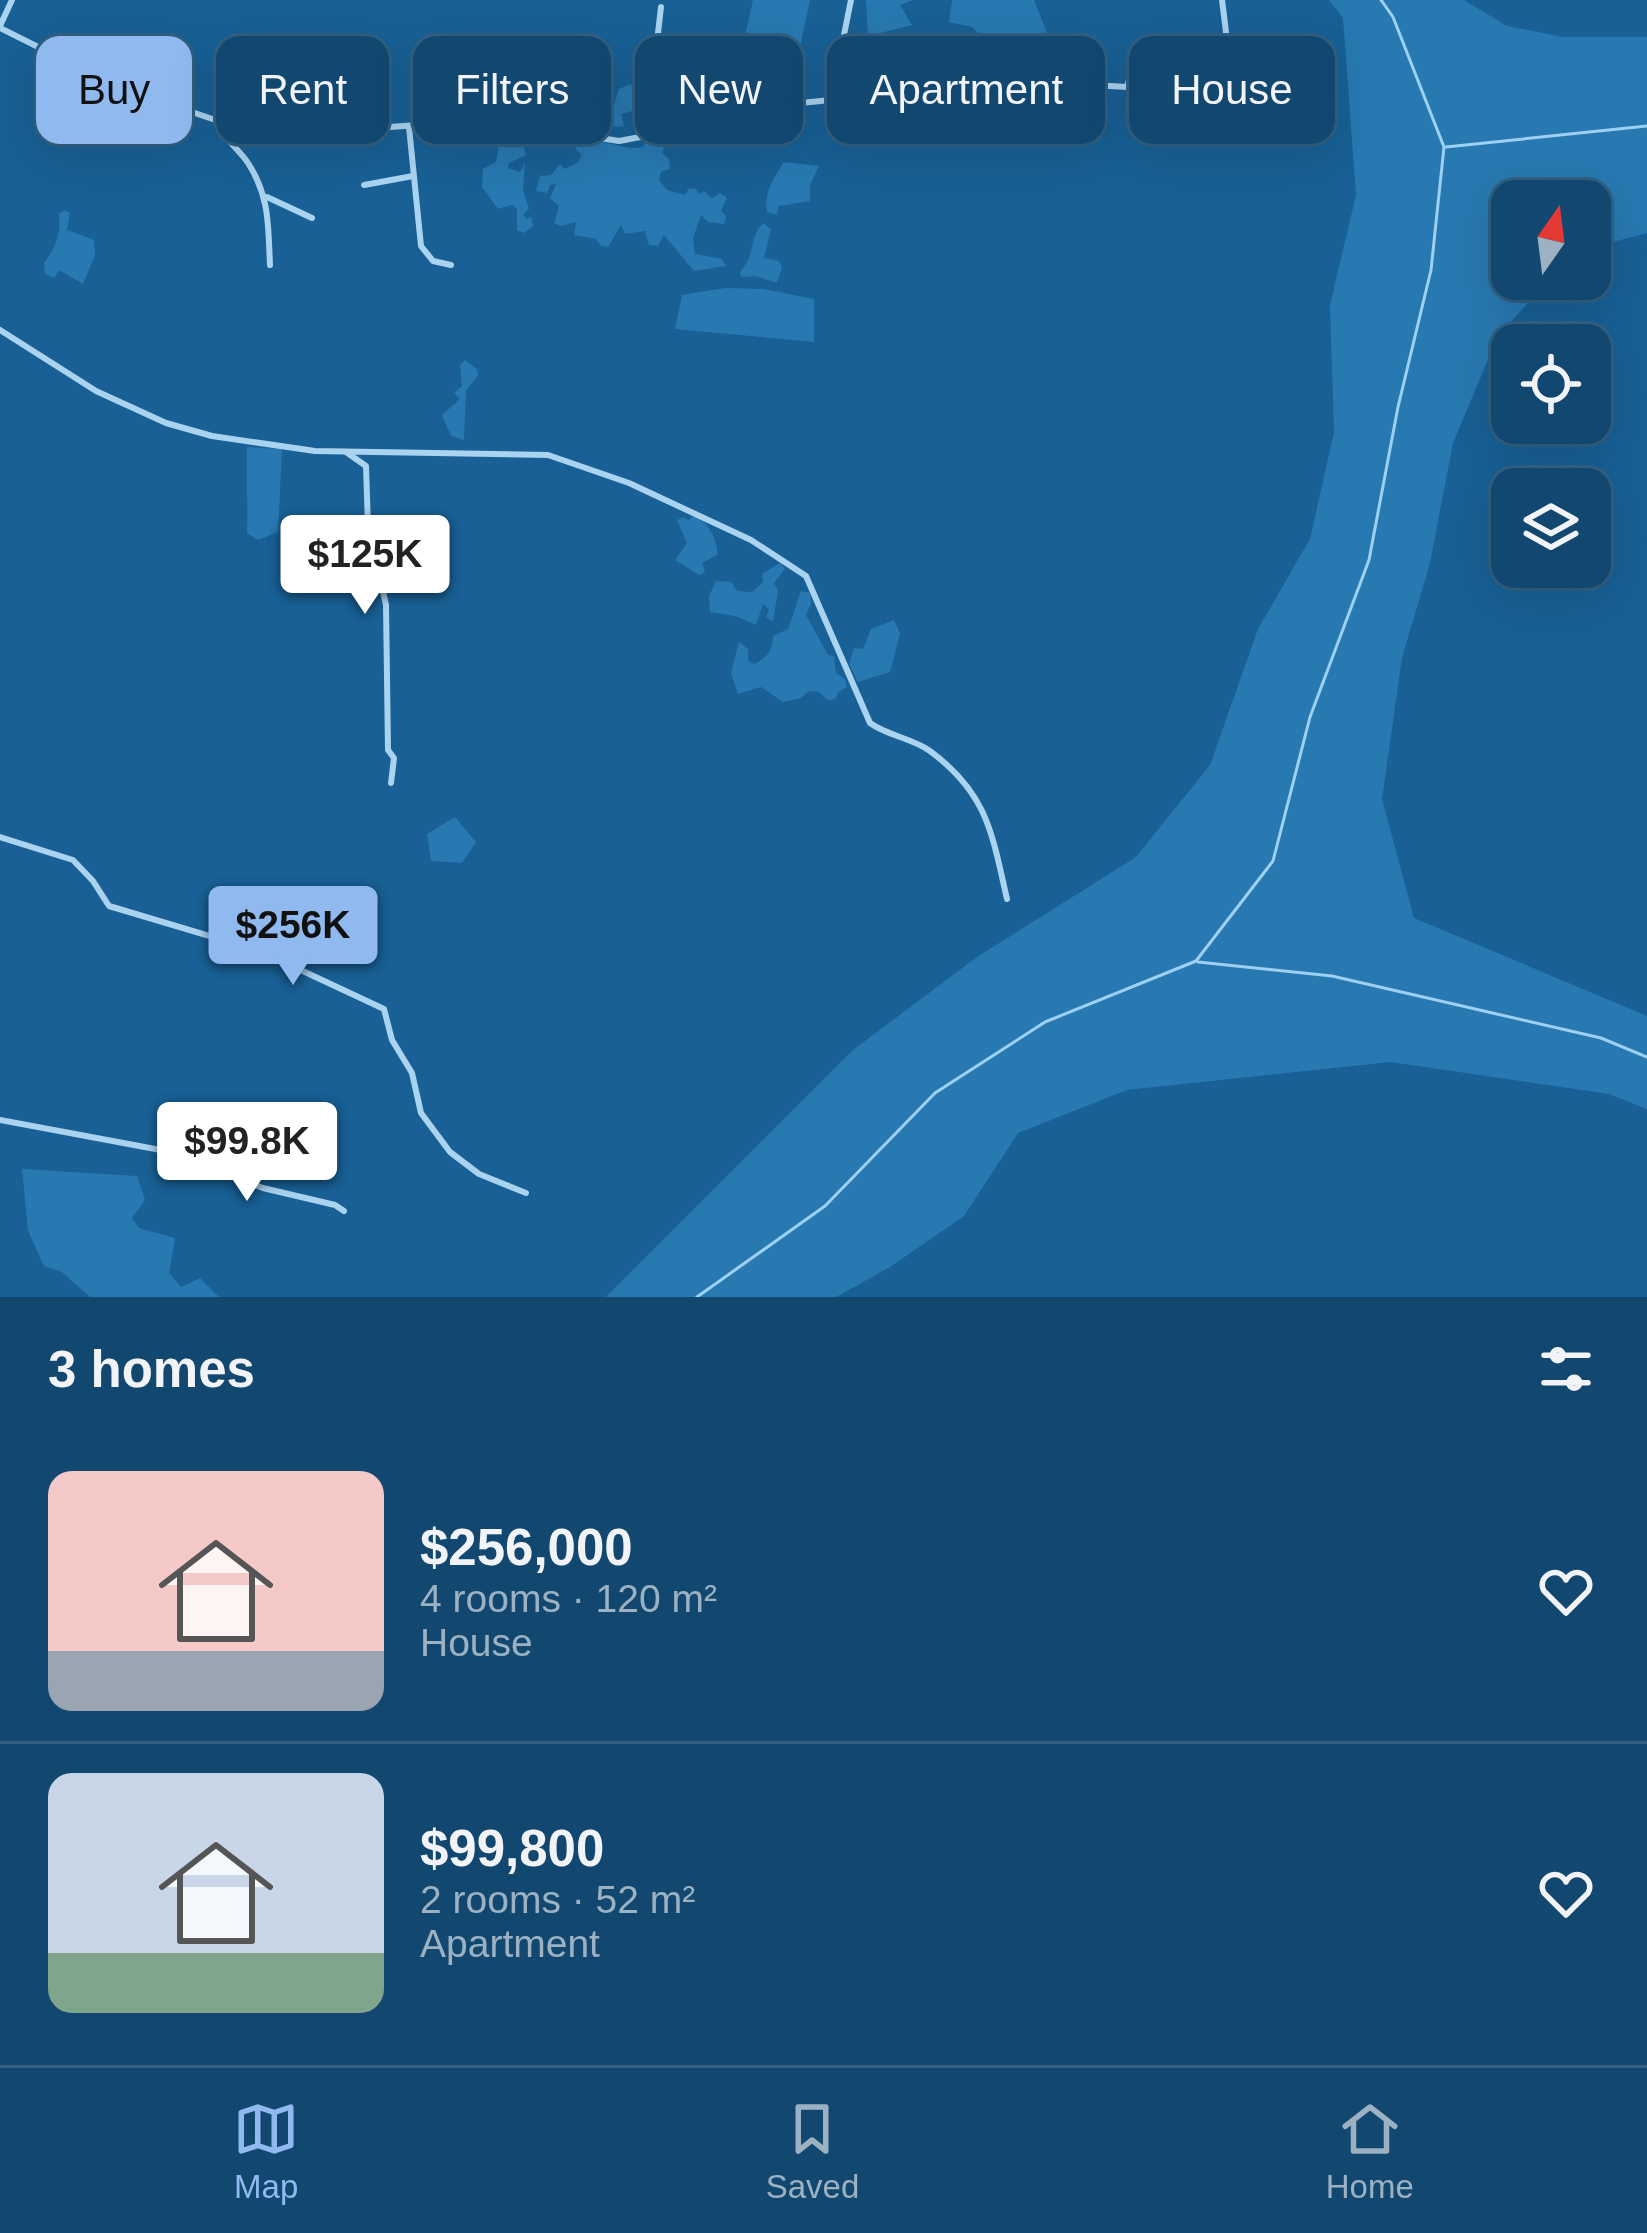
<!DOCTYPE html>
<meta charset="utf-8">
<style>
:root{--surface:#124870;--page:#1b4f75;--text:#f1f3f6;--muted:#9cb2c3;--line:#316083;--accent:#90b9f0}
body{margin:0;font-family:Helvetica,sans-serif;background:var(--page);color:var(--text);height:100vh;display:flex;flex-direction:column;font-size:45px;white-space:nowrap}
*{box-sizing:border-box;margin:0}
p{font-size:39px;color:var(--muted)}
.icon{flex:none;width:66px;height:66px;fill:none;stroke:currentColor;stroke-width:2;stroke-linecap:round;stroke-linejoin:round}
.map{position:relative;height:1297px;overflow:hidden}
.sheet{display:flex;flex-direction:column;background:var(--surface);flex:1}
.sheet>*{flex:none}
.guide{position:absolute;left:36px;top:36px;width:1575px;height:108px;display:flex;gap:24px}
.needle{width:78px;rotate:14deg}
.fabs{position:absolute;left:1491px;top:180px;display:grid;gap:24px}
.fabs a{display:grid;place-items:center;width:120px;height:120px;border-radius:24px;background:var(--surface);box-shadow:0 12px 48px #0002,0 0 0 3px var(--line);font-size:60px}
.price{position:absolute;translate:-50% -102px;padding:0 27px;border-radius:12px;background:#fff;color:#222;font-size:39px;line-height:78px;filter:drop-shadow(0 3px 6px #0008)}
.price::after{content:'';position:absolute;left:50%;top:72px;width:36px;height:27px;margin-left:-18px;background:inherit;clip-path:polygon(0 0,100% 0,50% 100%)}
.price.selected{background:var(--accent);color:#111}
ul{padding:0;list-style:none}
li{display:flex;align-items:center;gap:36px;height:300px;padding:0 48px}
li+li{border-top:3px solid var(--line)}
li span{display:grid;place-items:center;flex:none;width:336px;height:240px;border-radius:24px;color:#555}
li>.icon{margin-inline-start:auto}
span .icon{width:144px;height:144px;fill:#fffc;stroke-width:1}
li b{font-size:51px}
h2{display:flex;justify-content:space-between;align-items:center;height:144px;padding:0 48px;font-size:51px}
.chip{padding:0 42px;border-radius:24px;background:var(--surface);box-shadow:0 12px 48px #0002,0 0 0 3px var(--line);font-size:42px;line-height:108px}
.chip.selected{background:var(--accent);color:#111}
.tab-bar{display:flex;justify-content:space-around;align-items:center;height:168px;border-top:3px solid var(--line);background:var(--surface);font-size:33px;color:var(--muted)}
.tab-bar a{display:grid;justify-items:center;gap:6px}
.tab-bar .selected{color:var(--accent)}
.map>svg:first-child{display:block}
.green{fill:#2879b2}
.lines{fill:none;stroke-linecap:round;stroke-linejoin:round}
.stream{stroke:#9dd0f3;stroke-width:3}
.street{stroke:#aad3f0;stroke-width:6}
</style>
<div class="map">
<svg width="1647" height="1297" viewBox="0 0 1647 1297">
<rect width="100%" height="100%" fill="#186095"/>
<!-- green -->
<path class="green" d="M 753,0 L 810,0 L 793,80 L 784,68 L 740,59 Z
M 866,0 L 913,0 L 900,5 L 912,25 L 868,36 Z
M 952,0 L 1034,0 L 1047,33 L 1046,43 L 1017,53 L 1018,70 L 1005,78 L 980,81 L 982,37 L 972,27 L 949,22 Z
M 1329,0 L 1464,0 L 1507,26 L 1563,37 L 1647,37 L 1647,233 L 1590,248 L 1590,201 L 1512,201 L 1512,279 L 1550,279 L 1498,336 L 1453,443 L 1430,563 L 1402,658 L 1382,799 L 1414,918 L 1647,1016 L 1647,1109 L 1609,1094 L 1390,1062 L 1127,1090 L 1018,1133 L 964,1216 L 890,1267 L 836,1297 L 606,1297 L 853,1050 L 977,957 L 1136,857 L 1210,765 L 1258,629 L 1310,539 L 1334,432 L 1330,305 L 1356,195 L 1343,18 Z
M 630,84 L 650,95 L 647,105 L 656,121 L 665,120 L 672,129 L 662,153 L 669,159 L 670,169 L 661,172 L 659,180 L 667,190 L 685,195 L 689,188 L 696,189 L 699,194 L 704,191 L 712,198 L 720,193 L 727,198 L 721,211 L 726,216 L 724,224 L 708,222 L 701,215 L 693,238 L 695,254 L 722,259 L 726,266 L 694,271 L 664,235 L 658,246 L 649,245 L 645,231 L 625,234 L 621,225 L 608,247 L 601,246 L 596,239 L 574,235 L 576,222 L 561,226 L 554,223 L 559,206 L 550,198 L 556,184 L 550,185 L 547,193 L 536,191 L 540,176 L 551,175 L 560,164 L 564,169 L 577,163 L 582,155 L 575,148 C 600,132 619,152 643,147 L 650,135 L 636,110 L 621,114 L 624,126 L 615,127 L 609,121 L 619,89 Z
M 501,132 L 522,141 L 526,155 L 509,163 L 508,168 L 520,172 L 525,163 L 523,190 L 529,209 L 523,214 L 526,219 L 531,217 L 533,226 L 524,233 L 517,230 L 517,209 L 512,205 L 498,209 L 482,187 L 483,169 L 496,162 Z
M 784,162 L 819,166 L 810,185 L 810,201 L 778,206 L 777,215 L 767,212 C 764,191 773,179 784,162 Z
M 65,210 L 70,213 L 67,230 L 94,240 L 95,255 L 83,284 L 59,270 L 54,278 L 45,274 L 44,263 C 56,248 61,233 59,214 Z
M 763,223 L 771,229 L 764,258 L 779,261 L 782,267 L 777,283 L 755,276 L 741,277 L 740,272 C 756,254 749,238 763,223 Z
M 725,288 L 764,289 L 814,299 L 814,342 L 675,329 L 682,295 Z
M 465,360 L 477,369 L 478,375 L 466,391 L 464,440 L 451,436 L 442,415 L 460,399 L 454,393 L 462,386 L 460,365 Z
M 247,447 L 282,449 L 278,532 L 258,540 L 247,533 C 248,503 246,477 247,447 Z
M 693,516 C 707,519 719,541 717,555 L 702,563 L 705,572 L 699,575 L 675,560 L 687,543 L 677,520 L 684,517 L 688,521 Z
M 780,563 L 785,569 L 774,583 L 778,591 L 773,621 L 766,618 L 769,609 L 763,604 L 756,625 L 735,616 L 710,612 L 709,596 L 716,581 L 731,582 L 737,591 L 752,592 L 763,582 L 762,574 Z
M 801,591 L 810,593 L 811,604 L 806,615 L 828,655 L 834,656 L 836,673 L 845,679 L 847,687 L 838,692 L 836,699 L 828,700 L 819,692 L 809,691 L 801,698 L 783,702 L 761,687 L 738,694 L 731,673 L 739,642 L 748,649 L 748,661 L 755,664 C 769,655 772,652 773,636 L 788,629 Z
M 894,620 L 900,633 L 890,672 L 858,682 L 849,664 L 854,648 L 863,649 L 871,629 Z
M 455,817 L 476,842 L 462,863 L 431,861 L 427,834 Z
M 22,1169 L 137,1176 L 145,1200 L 132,1218 L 139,1228 L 175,1238 L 169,1273 L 181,1287 L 200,1278 L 219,1297 L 90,1297 L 62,1272 L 44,1266 L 28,1231 Z"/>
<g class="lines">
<!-- stream -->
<path class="stream" d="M 1446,147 L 1647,126
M 1198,962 L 1332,976 L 1601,1038 L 1647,1057
M 697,1297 L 825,1206 L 935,1093 L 1045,1022 L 1196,961 L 1273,861 L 1310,717 L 1369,560 L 1398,407 L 1431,270 L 1444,147 L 1393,17 L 1381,0"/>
<!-- street -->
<path class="street" d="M 0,26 L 12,0
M 0,28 L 118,87 L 242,129 L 348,130 L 488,120 L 619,141 L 688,128 L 759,107 L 831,100 L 869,113 L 943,79 L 978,88 L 999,88 L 1022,81 L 1127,87 L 1129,80 L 1159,68 L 1222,60 L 1226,32 L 1222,0
M 831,100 L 851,0
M 221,125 C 225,141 239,149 248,163 C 270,197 268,226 270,265
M 409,127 L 421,246 L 433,261 L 451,265
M 653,134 L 649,111 L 661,7
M 364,185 L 413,176
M 267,197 L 312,218
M 0,330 L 96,391 L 166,423 L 212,436 L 315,451 L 548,455 L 629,483 L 751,540 L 806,576 L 870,723 C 888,736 912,738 930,751 C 988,794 992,834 1007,899
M 346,452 L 366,466 L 368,526 L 386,605 L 388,750 L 394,758 L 391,783
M 0,837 L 73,860 L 93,881 L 109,906 L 260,951 L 384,1009 L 392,1040 L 412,1073 L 421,1113 L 450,1152 L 479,1174 L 526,1193
M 0,1120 L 166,1151 L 263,1188 L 335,1205 L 344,1211"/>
</g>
</svg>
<div class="fabs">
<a><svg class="needle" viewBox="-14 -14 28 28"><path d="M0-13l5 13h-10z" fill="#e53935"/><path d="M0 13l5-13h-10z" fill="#9cb2c3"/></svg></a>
<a><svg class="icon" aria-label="locate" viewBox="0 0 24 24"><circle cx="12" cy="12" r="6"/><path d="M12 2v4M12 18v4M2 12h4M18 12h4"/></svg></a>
<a><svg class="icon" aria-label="layers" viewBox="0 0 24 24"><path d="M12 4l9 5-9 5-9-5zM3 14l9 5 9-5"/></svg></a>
</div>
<b class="price" style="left:365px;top:617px">$125K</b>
<b class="price selected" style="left:293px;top:988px">$256K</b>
<b class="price" style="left:247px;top:1204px">$99.8K</b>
<div class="guide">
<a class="chip selected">Buy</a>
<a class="chip">Rent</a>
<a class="chip">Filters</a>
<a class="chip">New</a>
<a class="chip">Apartment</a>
<a class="chip">House</a>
</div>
</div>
<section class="sheet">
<h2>3 homes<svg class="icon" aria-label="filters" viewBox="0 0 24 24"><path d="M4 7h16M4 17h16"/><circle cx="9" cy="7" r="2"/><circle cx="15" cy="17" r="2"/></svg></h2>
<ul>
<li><span style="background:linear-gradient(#f6c9c9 75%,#9aa5b1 0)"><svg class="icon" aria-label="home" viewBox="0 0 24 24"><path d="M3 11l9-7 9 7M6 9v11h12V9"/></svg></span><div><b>$256,000</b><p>4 rooms · 120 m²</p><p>House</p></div><svg class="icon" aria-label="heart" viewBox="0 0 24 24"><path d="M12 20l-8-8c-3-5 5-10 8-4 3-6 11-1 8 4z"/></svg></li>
<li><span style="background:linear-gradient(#c9d6e8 75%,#7fa58c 0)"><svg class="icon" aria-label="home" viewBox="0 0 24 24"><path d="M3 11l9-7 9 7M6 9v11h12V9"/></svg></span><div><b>$99,800</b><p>2 rooms · 52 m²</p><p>Apartment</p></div><svg class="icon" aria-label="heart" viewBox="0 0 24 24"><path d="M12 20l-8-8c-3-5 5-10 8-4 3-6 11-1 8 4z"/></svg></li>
</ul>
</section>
<nav class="tab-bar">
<a class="selected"><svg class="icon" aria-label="map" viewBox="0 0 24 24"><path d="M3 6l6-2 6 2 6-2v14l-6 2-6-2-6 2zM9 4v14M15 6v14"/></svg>Map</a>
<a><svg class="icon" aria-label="saved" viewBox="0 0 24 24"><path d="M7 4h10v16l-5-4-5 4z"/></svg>Saved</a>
<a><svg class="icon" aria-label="home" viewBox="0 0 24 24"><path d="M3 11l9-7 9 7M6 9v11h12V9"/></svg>Home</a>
</nav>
